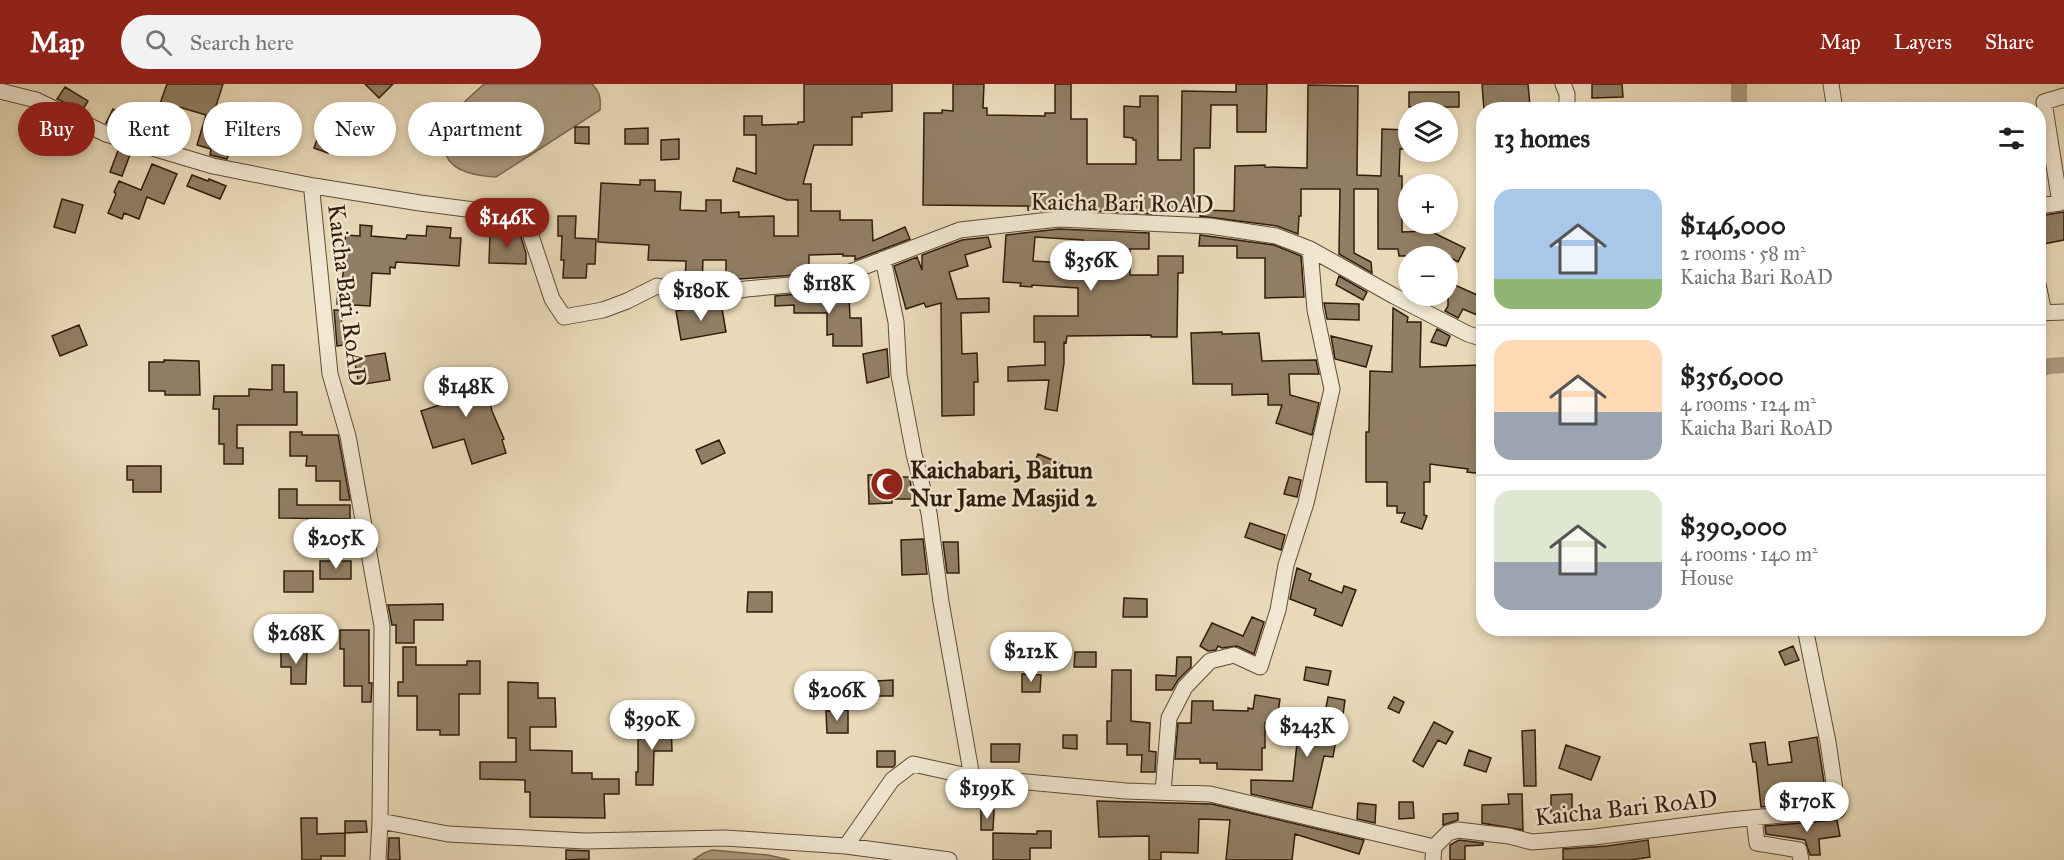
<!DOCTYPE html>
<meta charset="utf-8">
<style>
:root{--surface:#fff;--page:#f2f2f2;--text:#202124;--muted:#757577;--line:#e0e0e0;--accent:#8f2418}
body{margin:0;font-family:"IM FELL Great Primer",serif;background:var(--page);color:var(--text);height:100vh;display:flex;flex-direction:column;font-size:22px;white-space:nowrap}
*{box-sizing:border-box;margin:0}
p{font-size:20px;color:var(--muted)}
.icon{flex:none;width:33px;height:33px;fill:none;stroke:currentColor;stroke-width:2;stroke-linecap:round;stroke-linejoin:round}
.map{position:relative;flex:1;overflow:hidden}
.drawer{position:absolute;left:1476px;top:18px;width:570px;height:534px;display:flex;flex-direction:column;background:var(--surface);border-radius:24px;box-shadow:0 3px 9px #0003}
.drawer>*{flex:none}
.guide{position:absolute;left:18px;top:18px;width:570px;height:54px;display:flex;gap:12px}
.tools{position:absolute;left:1398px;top:18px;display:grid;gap:12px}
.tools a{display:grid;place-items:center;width:60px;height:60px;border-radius:50%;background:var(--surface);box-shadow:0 3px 9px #0003;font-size:30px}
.price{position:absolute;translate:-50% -51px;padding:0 14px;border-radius:21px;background:#fff;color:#222;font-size:20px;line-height:39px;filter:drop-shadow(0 2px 3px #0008)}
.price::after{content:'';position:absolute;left:50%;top:36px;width:18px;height:14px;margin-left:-9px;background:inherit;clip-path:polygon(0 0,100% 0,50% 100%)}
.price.current{background:var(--accent);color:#fff}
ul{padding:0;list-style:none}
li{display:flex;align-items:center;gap:18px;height:150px;padding:0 18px}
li+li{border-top:2px solid var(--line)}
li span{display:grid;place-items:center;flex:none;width:168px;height:120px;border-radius:18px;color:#555}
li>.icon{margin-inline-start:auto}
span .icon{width:72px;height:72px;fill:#fffc;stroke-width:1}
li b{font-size:26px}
h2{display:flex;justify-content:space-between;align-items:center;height:72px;padding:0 18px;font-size:26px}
.tag{padding:0 21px;border-radius:27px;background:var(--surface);box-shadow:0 3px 9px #0003;font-size:21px;line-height:54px}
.tag.current{background:var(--accent);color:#fff}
header{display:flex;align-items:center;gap:36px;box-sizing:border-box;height:84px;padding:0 30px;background:var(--accent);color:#fff}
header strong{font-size:28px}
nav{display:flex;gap:33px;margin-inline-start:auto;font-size:21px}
.search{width:420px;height:54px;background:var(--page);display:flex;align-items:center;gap:15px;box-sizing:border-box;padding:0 21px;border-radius:33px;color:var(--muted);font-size:22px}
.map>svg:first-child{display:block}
.water{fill:#aa9a7e;stroke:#7a6850;stroke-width:1.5}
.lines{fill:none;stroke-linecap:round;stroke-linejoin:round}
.canal{stroke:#aa9a7e;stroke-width:16}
.building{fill:#917f65;stroke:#311d0b;stroke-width:1.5;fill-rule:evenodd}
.street-casing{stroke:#5f4c36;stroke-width:17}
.street{stroke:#f1e7d2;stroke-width:15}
.labels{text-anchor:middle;stroke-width:5;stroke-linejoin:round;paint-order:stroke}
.street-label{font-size:24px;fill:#311d0b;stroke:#f1e7d2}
.poi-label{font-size:24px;font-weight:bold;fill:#311d0b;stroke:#f1e7d2;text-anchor:start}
</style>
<header>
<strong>Map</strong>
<div class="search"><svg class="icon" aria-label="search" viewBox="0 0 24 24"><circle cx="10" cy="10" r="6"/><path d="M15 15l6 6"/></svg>Search here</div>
<nav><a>Map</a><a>Layers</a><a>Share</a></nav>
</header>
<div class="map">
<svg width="2064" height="776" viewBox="0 0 2064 776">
<rect width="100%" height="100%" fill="#e9dab9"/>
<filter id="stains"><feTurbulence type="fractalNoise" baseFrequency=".00333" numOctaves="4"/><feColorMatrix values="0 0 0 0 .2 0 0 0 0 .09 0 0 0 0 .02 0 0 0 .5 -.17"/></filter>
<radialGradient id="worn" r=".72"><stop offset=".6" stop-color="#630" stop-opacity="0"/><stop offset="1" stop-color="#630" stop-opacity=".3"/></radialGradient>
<!-- water -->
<path class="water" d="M 484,0 L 592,0 C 600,8 601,14 600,26 L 496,93 C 479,92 453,89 446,71 C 443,64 442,55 441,47 L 450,31 Z
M 712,766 L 768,771 L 790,776 L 693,776 L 704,769 Z"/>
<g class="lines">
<!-- canal -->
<path class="canal" d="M 1739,0 L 1739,26
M 2038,286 L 2049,282 L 2064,281"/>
</g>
<!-- building -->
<path class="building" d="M 167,0 L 223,0 L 213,31 L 219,33 L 214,50 L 233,57 L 227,75 L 210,71 L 211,65 L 197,61 L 206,31 L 179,23 L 176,23 L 168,49 L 182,55 L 179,62 L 106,39 L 113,25 L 152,42 Z
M 365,0 L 393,0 L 379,14 Z
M 804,0 L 892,0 L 892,27 L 862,29 L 862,33 L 852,33 L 852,61 L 814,61 L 803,100 L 811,100 L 811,127 L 840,127 L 840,136 L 872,136 L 873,157 L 905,143 L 910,155 L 855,176 L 855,172 L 843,172 L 843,170 L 809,171 L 809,190 L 726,196 L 726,176 L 703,176 L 702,201 L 685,198 L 686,177 L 648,176 L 649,161 L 598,158 L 601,99 L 640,101 L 640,96 L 655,96 L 655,107 L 681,108 L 680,126 L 706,127 L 706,116 L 721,116 L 721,129 L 739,128 L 739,133 L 774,132 L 774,152 L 798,152 L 798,116 L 787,116 L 733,97 L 737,84 L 756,90 L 756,51 L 744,51 L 744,32 L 762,32 L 762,41 L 798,40 L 798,38 L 804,38 Z
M 953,0 L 984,0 L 983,24 L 987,24 L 987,31 L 1045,32 L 1045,29 L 1055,29 L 1055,0 L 1071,0 L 1071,35 L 1087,35 L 1087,80 L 1136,80 L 1136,56 L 1133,56 L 1133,54 L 1124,53 L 1124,22 L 1140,23 L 1140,12 L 1158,12 L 1158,76 L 1181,76 L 1182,7 L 1236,8 L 1236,0 L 1267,0 L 1266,48 L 1237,48 L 1237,21 L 1211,21 L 1210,64 L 1195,64 L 1194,65 L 1194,125 L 1151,125 L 1151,130 L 1059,125 L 1041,127 L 1043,127 L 1028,126 L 1028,122 L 923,121 L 924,29 L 942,29 L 942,26 L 953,27 Z
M 1482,0 L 1528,0 L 1530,22 L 1526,23 L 1526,25 L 1517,26 L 1484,26 Z
M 1592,0 L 1622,0 L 1623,13 L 1592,14 Z
M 1308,1 L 1358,2 L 1357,91 L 1381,92 L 1382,45 L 1408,46 L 1408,65 L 1400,65 L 1399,92 L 1402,92 L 1402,148 L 1430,147 L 1465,164 L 1458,178 L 1448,172 L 1399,172 L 1398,165 L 1378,165 L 1378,105 L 1354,105 L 1354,169 L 1371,178 L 1372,189 L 1339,170 L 1340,105 L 1301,105 L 1301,132 L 1299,132 L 1298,150 L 1277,142 L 1200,132 L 1200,126 L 1234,127 L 1235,82 L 1265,81 L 1265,83 L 1307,84 Z
M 65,3 L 88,17 L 82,27 L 57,15 Z
M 1409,8 L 1459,8 L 1459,23 L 1409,23 Z
M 575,43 L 589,43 L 589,60 L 575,59 Z
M 648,44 L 648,60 L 625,60 L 625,45 Z
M 319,50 L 332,55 L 328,69 L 314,64 Z
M 679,55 L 679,75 L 661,76 L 661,56 Z
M 119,64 L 131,68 L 122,92 L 110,88 Z
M 152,80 L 177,90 L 164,120 L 147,113 L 139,135 L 124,129 L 122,135 L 108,129 L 116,110 L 114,108 L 119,97 L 141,106 Z
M 192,91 L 208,97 L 209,95 L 226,102 L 220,115 L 187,102 Z
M 62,115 L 83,121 L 75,149 L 54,143 Z
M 2064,128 L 2064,156 L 2038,161 L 2038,132 Z
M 558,132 L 576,132 L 575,154 L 596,155 L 595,180 L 587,180 L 586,194 L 563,194 L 564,176 L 561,176 L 562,152 L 558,152 Z
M 360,141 L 372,142 L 371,152 L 406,155 L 407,151 L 426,152 L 427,142 L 451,144 L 450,154 L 461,154 L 459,182 L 396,178 L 395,184 L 390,183 L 390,190 L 372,189 L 370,222 L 337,220 L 338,203 L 342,203 L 344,175 L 340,174 L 341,155 L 345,156 L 346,151 L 360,152 Z
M 1059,145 L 1149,149 L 1149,165 L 1130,165 L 1130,191 L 1158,191 L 1158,172 L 1183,172 L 1183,189 L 1178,189 L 1177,253 L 1151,253 L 1151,251 L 1067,252 L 1066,259 L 1064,258 L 1064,279 L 1057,327 L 1045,325 L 1049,296 L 1008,297 L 1008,283 L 1045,281 L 1045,258 L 1034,258 L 1034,232 L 1078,232 L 1078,204 L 1032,201 L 1032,203 L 1020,202 L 1021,199 L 1003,198 L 1006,151 ZM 1035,153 L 1083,156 L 1081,180 L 1033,177 Z
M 490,149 L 520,150 L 526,169 L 526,180 L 489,179 Z
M 1200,151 L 1274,161 L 1301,172 L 1304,213 L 1265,214 L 1265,174 L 1237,174 L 1237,162 L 1199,162 Z
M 988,153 L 991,163 L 965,171 L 968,182 L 949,188 L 957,215 L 989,214 L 989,228 L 961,229 L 962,270 L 977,269 L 978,298 L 974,298 L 974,331 L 942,332 L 941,219 L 926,223 L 924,219 L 906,225 L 894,182 L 917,173 L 922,186 L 922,171 L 962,156 Z
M 1339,192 L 1367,208 L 1363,216 L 1336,201 Z
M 1448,198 L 1484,214 L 1484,234 L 1463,225 L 1458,234 L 1445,227 L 1448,222 Z
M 810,209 L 810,212 L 849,211 L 850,234 L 861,234 L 862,262 L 833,262 L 833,250 L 827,251 L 827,229 L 794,229 L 794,221 L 775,222 L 775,212 Z
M 721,219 L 726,248 L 681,256 L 676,227 Z
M 1324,219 L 1359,220 L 1359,236 L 1327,235 Z
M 1393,224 L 1408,233 L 1407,238 L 1421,238 L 1420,283 L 1481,281 L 1481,294 L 1484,294 L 1484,390 L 1467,388 L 1468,385 L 1430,380 L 1430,398 L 1424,398 L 1424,431 L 1427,432 L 1422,445 L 1401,438 L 1405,429 L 1397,429 L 1397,422 L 1387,422 L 1387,398 L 1366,398 L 1366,348 L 1369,348 L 1370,287 L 1392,288 Z
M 334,226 L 341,226 L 344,261 L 337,262 Z
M 79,241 L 87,261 L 60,272 L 52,252 Z
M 1437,245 L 1450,252 L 1446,262 L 1431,258 Z
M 1222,248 L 1222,250 L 1259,249 L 1262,277 L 1316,276 L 1319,290 L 1289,290 L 1290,311 L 1319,319 L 1312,351 L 1276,339 L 1282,321 L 1268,321 L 1268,310 L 1232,311 L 1232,300 L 1193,300 L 1191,249 Z
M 1331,252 L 1372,262 L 1366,283 L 1335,275 Z
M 887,265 L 889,293 L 867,299 L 863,270 Z
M 385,269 L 390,296 L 359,301 L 354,274 Z
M 164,276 L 199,277 L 200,311 L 165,311 L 165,307 L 149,307 L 149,278 L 164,278 Z
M 272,281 L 284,281 L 284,308 L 297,308 L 297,341 L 237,341 L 237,364 L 243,364 L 243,380 L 224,380 L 224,360 L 219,360 L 219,325 L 213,325 L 214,312 L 249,312 L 249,305 L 272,306 Z
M 481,285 L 492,327 L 504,355 L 502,356 L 506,369 L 472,380 L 464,355 L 433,364 L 421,327 L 446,319 L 439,298 Z
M 290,348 L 302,348 L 302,351 L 338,351 L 350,416 L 340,416 L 340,397 L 316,397 L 316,382 L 306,382 L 307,372 L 290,372 Z
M 719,356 L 725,369 L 702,380 L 696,366 Z
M 1038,370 L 1062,380 L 1056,395 L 1032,385 Z
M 127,382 L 161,382 L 161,408 L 133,408 L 133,396 L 127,396 Z
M 891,390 L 891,393 L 910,393 L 912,415 L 892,415 L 892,419 L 869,420 L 868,391 Z
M 1289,393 L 1301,396 L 1297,413 L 1284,410 Z
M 279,405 L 297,405 L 297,421 L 350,421 L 350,435 L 279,434 Z
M 1250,439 L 1285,451 L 1281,466 L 1245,453 Z
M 923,455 L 927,490 L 902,491 L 901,456 Z
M 943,458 L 958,458 L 959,489 L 947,489 Z
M 320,477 L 351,477 L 351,495 L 320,495 Z
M 1297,484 L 1311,490 L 1309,496 L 1342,509 L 1344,502 L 1356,506 L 1342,542 L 1314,531 L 1316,525 L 1290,515 Z
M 284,487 L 313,487 L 313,508 L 284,508 Z
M 748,508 L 772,508 L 772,528 L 747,528 Z
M 1124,514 L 1147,515 L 1147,533 L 1123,533 Z
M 443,520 L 443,536 L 414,536 L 414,559 L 396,559 L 396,541 L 392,541 L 388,521 Z
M 1252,533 L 1264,538 L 1254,570 L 1237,562 L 1222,564 L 1218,562 L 1216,566 L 1208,567 L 1200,562 L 1212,539 L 1243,552 Z
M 340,546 L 369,546 L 369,599 L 372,599 L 371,618 L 362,618 L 362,602 L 344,602 L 344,565 L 340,565 Z
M 1793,562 L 1799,576 L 1785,581 L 1779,568 Z
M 403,563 L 416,563 L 416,581 L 467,581 L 467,577 L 480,577 L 480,610 L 459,610 L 459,651 L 440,651 L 440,646 L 417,646 L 417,612 L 398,612 L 398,598 L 403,598 Z
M 281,566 L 307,566 L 306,600 L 291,600 L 291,583 L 281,583 Z
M 1075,568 L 1096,568 L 1096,583 L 1074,583 Z
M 1177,573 L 1191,573 L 1191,583 L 1178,596 L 1172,606 L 1156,606 L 1156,591 L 1176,592 Z
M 1306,583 L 1331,587 L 1328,601 L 1304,596 Z
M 1112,586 L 1131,586 L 1131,637 L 1150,639 L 1149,667 L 1156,668 L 1155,688 L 1141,688 L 1142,671 L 1127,671 L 1127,660 L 1107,660 L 1107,637 L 1111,637 Z
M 1022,590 L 1041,591 L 1040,608 L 1022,608 Z
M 893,596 L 893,612 L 876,612 L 876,597 Z
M 508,598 L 538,599 L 538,614 L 555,614 L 556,643 L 530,643 L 530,666 L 572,667 L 572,689 L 592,689 L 592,695 L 619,695 L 619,710 L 604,710 L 605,734 L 530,733 L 530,708 L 525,708 L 525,696 L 480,695 L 480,678 L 516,678 L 516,654 L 508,654 Z
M 836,603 L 853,603 L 853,615 L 837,616 Z
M 1255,611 L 1280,615 L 1276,641 L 1265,639 L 1265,664 L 1262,664 L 1262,686 L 1217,685 L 1217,679 L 1200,679 L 1200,675 L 1175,675 L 1178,639 L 1191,639 L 1192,617 L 1213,617 L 1213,626 L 1248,627 L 1248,624 L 1253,625 Z
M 1328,613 L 1345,616 L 1341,645 L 1338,644 L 1333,673 L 1324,672 L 1312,724 L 1251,710 L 1251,696 L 1293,697 L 1300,631 L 1324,634 Z
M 1394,613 L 1404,618 L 1399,629 L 1388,624 Z
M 848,626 L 848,649 L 827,649 L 826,627 Z
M 1434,638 L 1453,648 L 1446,660 L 1438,656 L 1423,683 L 1413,677 Z
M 657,639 L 671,639 L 672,667 L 654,667 L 653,701 L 636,701 L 636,688 L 638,688 L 638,645 L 657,645 Z
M 1535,646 L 1536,702 L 1524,702 L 1522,647 Z
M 1063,651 L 1077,651 L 1077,665 L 1063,664 Z
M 1817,653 L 1827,717 L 1761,723 L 1756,678 L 1753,678 L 1750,660 L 1765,658 L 1768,681 L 1792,678 L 1789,658 Z
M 991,660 L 1020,660 L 1019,678 L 991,678 Z
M 1566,661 L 1600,673 L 1591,696 L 1559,684 Z
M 1469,666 L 1491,674 L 1486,688 L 1464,681 Z
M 877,667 L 895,667 L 895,681 L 893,683 L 877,683 Z
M 983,704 L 1002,706 L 1002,718 L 983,717 Z
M 1508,710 L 1522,710 L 1523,746 L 1482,739 L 1482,721 L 1509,720 Z
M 1572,710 L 1572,730 L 1551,730 L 1551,711 Z
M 1097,717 L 1212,720 L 1364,756 L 1359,770 L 1295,750 L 1292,776 L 1226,776 L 1230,736 L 1199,735 L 1198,769 L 1161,768 L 1161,776 L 1149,776 L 1149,752 L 1099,753 Z
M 1399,718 L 1413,718 L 1414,734 L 1399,735 Z
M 1358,719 L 1376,721 L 1375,739 L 1357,735 Z
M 981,726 L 994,726 L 993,746 L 981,746 Z
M 1458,729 L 1458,736 L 1443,741 L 1443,730 Z
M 301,734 L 317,734 L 317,750 L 345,749 L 345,772 L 321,772 L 321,776 L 302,776 Z
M 1837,736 L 1840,752 L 1819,755 L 1820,771 L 1810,771 L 1805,756 L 1766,750 L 1765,742 Z
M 345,737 L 366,737 L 367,748 L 345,749 Z
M 1037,747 L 1051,747 L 1051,764 L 1030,764 L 1030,776 L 993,776 L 993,749 L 1037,750 Z
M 389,754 L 399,754 L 400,776 L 388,776 Z
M 1459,756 L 1483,759 L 1483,761 L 1465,762 L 1465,776 L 1450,776 L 1450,761 Z
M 1648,756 L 1650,773 L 1630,776 L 1563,776 L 1563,765 L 1607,762 Z
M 566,766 L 589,767 L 589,775 L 566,776 Z"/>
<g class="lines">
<defs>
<path id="street" d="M 1563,0 L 1567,10 L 1567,26
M 1831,0 L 1835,26
M 0,7 L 36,16 L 106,50 L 213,82 L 314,102 L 420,119 L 521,132 L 529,146 L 552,215 L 564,233 L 603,226 L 627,217 L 657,202 L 705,212 L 746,205 L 824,198 L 960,146 L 1059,135 L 1210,142 L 1276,152 L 1310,165 L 1394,212 L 1468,250 L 1484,255
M 314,102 L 312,108 L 330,290 L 348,352 L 382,542 L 380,737 L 378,776
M 2038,122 L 2060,119 L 2044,18 L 2064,12
M 883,175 L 896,238 L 899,291 L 914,370 L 929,429 L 941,518 L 972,693
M 2038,200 L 2044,229
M 2038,229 L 2064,228
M 1163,708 L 1169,634 L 1185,603 L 1210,577 L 1234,571 L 1260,583 L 1278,526 L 1286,481 L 1306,419 L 1332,305 L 1315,226 L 1310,165
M 1754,734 L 1757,759 L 1799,766 L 1801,776
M 380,737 L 448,750 L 585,757 L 725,754 L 846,762 L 949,776
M 846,762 L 892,696 L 913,680 L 972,693 L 1126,707 L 1210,710 L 1434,763
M 1433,776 L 1434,763 L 1448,749 L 1458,746 L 1509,752 L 1532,758 L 1594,753 L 1729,736 L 1838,726 L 1828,658 L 1805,544"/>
</defs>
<!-- street casing -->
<use href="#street" class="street-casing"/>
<!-- street -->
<use href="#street" class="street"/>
</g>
<!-- icons -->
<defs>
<symbol id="mosque-disc" viewBox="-11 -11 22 22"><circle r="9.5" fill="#8f2418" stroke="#f1e7d2"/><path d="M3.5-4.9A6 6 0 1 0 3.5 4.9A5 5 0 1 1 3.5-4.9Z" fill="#fff"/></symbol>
</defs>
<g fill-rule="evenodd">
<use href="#mosque-disc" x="868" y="381" width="38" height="38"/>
</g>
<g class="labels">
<!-- street labels -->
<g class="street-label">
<text transform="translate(1122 119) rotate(1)" y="8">Kaicha Bari RoAD</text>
<text transform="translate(347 211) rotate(83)" y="8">Kaicha Bari RoAD</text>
<text transform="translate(1626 724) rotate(-6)" y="8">Kaicha Bari RoAD</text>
</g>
<!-- poi labels -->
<g class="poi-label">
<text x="910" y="394">Kaichabari, Baitun<tspan x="910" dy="28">Nur Jame Masjid 2</tspan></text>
</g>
</g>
<rect width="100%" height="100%" filter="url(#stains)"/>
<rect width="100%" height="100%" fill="url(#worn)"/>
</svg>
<div class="tools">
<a><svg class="icon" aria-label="layers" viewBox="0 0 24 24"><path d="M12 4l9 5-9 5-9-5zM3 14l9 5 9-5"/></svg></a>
<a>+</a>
<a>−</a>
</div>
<b class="price current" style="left:507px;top:165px">$146K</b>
<b class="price" style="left:1091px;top:208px">$356K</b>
<b class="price" style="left:829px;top:231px">$118K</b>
<b class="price" style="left:701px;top:238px">$180K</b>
<b class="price" style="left:466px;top:334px">$148K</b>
<b class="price" style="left:336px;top:486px">$205K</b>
<b class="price" style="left:296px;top:581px">$268K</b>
<b class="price" style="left:1031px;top:599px">$212K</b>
<b class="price" style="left:837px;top:638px">$206K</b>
<b class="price" style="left:652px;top:667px">$390K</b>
<b class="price" style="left:1307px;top:674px">$243K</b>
<b class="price" style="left:987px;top:736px">$199K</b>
<b class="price" style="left:1807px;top:749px">$170K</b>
<div class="guide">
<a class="tag current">Buy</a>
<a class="tag">Rent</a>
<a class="tag">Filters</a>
<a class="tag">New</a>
<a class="tag">Apartment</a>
</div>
<section class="drawer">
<h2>13 homes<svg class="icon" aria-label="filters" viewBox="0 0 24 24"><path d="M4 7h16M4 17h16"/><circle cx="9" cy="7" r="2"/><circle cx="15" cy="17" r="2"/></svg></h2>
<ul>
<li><span style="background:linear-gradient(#a9c7e8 75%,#8fb573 0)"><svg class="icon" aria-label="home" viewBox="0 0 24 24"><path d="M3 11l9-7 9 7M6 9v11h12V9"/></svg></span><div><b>$146,000</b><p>2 rooms · 58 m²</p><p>Kaicha Bari RoAD</p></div></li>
<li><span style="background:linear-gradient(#ffd9b3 60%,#9aa5b1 0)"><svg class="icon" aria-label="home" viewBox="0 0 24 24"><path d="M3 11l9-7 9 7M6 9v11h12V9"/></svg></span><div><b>$356,000</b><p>4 rooms · 124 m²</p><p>Kaicha Bari RoAD</p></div></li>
<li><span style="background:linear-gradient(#dfe7d0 60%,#9aa5b1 0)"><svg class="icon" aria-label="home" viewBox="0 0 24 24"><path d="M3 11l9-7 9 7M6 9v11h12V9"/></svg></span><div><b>$390,000</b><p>4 rooms · 140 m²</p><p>House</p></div></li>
</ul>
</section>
</div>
